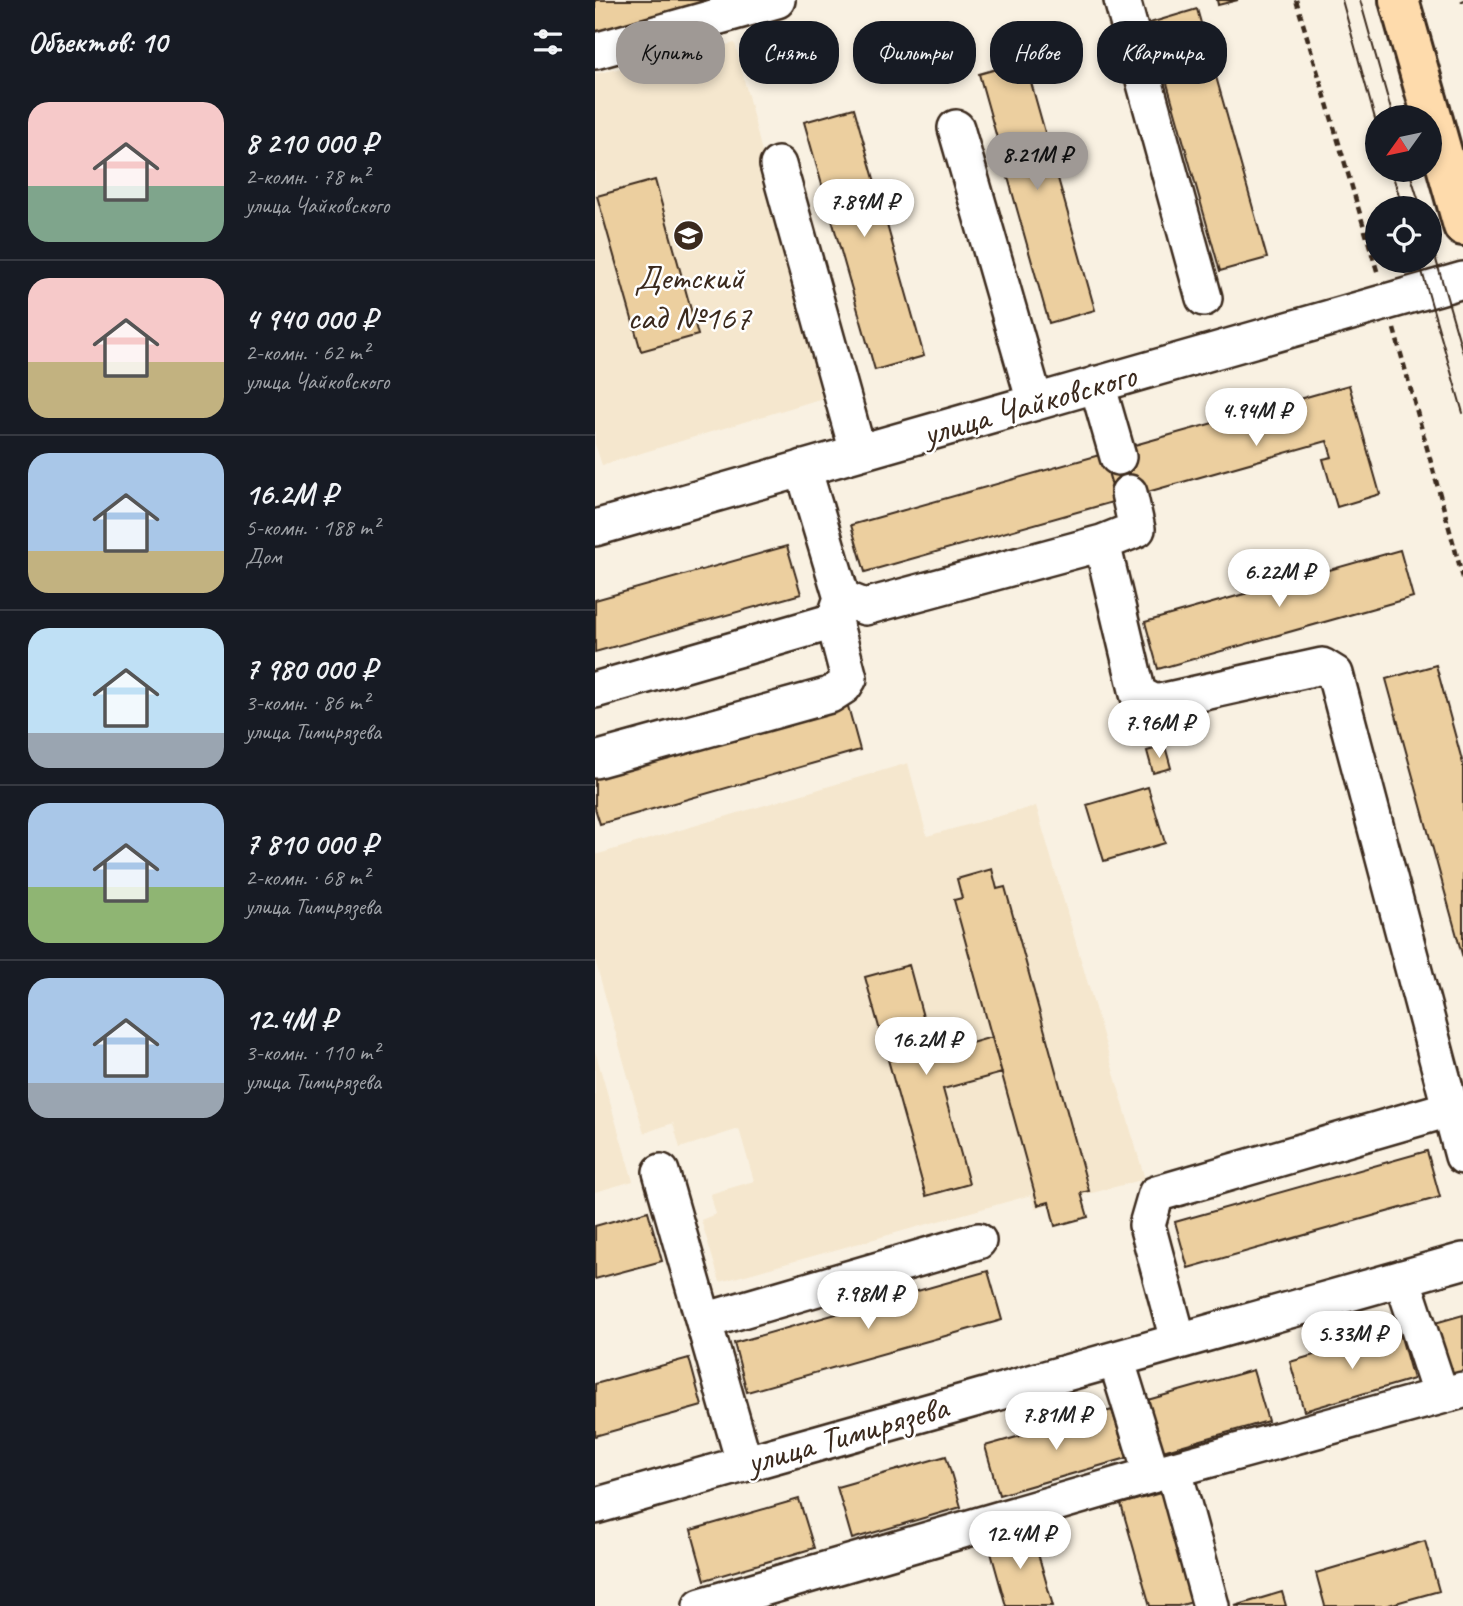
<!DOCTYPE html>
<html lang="ru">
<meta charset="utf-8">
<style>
:root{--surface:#171b24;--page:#20242c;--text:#f1f3f6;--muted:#9ea1a6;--line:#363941;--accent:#9f9995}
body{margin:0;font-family:Caveat,sans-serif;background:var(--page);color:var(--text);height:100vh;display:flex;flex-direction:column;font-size:26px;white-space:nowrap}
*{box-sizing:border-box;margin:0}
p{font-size:23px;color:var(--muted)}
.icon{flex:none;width:38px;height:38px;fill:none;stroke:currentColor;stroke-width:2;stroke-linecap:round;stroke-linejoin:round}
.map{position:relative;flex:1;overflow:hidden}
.details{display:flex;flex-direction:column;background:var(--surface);width:595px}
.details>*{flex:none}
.banner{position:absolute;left:21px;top:21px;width:665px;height:63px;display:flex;gap:14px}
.needle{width:46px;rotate:237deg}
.buttons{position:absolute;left:770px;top:105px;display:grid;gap:14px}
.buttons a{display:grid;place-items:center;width:77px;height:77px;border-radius:50%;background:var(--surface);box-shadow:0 4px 10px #0003;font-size:35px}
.price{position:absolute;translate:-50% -60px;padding:0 16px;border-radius:24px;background:#fff;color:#222;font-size:23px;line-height:46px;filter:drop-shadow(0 2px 4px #0008)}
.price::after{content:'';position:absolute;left:50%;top:42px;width:21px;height:16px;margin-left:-10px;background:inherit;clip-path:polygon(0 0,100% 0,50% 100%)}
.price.selected{background:var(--accent);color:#111}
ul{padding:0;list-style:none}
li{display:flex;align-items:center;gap:21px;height:175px;padding:0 28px}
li+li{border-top:2px solid var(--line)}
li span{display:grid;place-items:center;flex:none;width:196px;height:140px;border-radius:21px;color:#555}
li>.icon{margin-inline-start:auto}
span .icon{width:84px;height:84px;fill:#fffc;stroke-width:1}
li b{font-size:30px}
h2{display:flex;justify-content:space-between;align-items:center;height:84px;padding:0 28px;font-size:30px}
.chip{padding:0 24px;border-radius:28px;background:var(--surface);box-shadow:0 4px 10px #0003;font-size:24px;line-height:63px}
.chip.selected{background:var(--accent);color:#111}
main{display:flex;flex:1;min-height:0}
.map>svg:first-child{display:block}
.built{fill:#f5e7ce}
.building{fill:#eccf9f;stroke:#3b2a1e;stroke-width:2}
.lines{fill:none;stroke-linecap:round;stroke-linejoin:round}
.minor-casing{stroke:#3b2a1e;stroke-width:40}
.major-casing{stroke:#3b2a1e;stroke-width:44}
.path{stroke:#3b2a1e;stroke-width:4.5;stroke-dasharray:7 5;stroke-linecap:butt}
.minor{stroke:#fff;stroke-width:35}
.major{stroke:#fedbac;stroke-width:38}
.tram{stroke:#3b2a1e;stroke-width:2}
.labels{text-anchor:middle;stroke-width:5;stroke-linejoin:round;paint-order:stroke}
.poi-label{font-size:35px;fill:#3b2a1e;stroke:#fff}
.street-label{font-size:35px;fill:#3b2a1e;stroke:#fff}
</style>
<main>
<section class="details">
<h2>Объектов: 10<svg class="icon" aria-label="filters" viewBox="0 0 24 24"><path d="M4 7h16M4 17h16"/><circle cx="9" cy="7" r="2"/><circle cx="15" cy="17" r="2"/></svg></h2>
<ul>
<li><span style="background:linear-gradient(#f6c9c9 60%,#7fa58c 0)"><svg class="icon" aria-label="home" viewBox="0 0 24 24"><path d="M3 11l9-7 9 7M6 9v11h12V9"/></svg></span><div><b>8 210 000 ₽</b><p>2-комн. · 78 m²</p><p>улица Чайковского</p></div></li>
<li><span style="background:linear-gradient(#f6c9c9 60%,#c2b280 0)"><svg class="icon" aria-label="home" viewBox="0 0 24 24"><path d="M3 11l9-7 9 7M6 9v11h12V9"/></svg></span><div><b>4 940 000 ₽</b><p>2-комн. · 62 m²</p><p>улица Чайковского</p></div></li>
<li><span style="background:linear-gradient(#a9c7e8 70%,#c2b280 0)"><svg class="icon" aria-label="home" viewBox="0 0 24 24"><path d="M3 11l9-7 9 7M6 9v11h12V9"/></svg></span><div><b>16.2M ₽</b><p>5-комн. · 188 m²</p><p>Дом</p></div></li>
<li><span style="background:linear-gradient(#bfe0f5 75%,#9aa5b1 0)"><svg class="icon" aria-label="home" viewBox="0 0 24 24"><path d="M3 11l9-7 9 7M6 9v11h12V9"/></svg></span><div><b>7 980 000 ₽</b><p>3-комн. · 86 m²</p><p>улица Тимирязева</p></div></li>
<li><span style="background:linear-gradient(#a9c7e8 60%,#8fb573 0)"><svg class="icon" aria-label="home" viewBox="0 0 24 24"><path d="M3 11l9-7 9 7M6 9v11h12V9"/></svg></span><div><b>7 810 000 ₽</b><p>2-комн. · 68 m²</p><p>улица Тимирязева</p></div></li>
<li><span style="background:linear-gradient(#a9c7e8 75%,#9aa5b1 0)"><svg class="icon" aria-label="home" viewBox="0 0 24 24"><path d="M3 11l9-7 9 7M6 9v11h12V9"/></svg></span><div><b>12.4M ₽</b><p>3-комн. · 110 m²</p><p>улица Тимирязева</p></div></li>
</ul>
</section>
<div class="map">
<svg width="868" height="1606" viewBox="0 0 868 1606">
<rect width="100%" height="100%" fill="#f9f1e2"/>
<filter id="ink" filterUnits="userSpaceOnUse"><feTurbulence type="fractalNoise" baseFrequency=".0143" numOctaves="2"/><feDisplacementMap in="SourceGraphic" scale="14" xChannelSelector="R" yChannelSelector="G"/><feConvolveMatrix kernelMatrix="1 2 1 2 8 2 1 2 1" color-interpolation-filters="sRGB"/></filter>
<g filter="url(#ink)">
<!-- built -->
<path class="built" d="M 140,43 L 228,398 L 7,465 L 0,444 L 0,74 Z
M 313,763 L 332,836 L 441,806 L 550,1179 L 440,1208 L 436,1195 L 125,1282 L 106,1220 L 121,1214 L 115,1194 L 159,1181 L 144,1129 L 85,1148 L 78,1123 L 49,1133 L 0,960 L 0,855 Z
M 0,1051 L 38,1181 L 0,1192 Z"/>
<!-- building -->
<path class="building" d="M 0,0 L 114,0 L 0,32 Z
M 622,0 L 643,0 L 623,5 Z
M 602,9 L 672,258 L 625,271 L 555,23 Z
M 430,61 L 500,310 L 454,323 L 384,74 Z
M 259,108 L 329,356 L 280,370 L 209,122 Z
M 60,180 L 103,335 L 46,351 L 2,196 Z
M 754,385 L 785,494 L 742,507 L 728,459 L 737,457 L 732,441 L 549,493 L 520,496 L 510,461 L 536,446 Z
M 508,454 L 521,501 L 270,572 L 256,525 Z
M 192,546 L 206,594 L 0,652 L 0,600 Z
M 805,550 L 818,597 L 563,669 L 550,622 Z
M 841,665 L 868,764 L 868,958 L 791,679 Z
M 251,699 L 265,750 L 5,824 L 0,808 L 0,770 Z
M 570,746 L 576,768 L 558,773 L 552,751 Z
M 553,787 L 570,843 L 509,861 L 492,805 Z
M 397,869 L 402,889 L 410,887 L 494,1191 L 486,1193 L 493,1217 L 460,1226 L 454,1202 L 443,1205 L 359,900 L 367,898 L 362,879 Z
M 314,965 L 338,1054 L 397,1037 L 407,1073 L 348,1089 L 374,1184 L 331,1196 L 270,977 Z
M 832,1151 L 845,1197 L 593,1268 L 580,1222 Z
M 53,1211 L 67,1261 L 0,1279 L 0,1226 Z
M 393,1271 L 407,1320 L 152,1392 L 139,1343 Z
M 868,1315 L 868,1373 L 856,1377 L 840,1323 Z
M 804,1330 L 818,1379 L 709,1411 L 695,1362 Z
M 94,1358 L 107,1406 L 0,1436 L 0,1384 Z
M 658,1370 L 673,1421 L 564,1452 L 549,1401 Z
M 517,1410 L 532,1458 L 404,1495 L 390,1446 Z
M 351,1456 L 366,1507 L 257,1539 L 242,1487 Z
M 569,1492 L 601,1601 L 583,1606 L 555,1606 L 526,1504 Z
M 204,1499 L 219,1548 L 110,1580 L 96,1530 Z
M 436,1529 L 458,1606 L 411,1606 L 393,1542 Z
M 830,1541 L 844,1591 L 790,1606 L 730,1606 L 721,1573 Z
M 687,1592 L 691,1606 L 640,1606 Z"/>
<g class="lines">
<defs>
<path id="minor" d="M 527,0 L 609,298
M 0,51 L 182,0
M 361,128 L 440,402
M 183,165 L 263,452
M 502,384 L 523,457
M 208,468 L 247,598 L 270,607 L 507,543 L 543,694 L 560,703 L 727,666 L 740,674 L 868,1156
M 0,528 L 868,280
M 507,543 L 542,529 L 534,493
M 0,690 L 239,621 L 247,598
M 0,760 L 235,695 L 249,686 L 254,678 L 239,621
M 66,1172 L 149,1462
M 807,1278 L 846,1396
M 109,1321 L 383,1241
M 583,1340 L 552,1225 L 561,1194 L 854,1109
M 521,1359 L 557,1475
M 579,1471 L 616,1606
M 0,1506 L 868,1261
M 106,1606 L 557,1475 L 868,1390"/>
<path id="major" d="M 804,0 L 868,226"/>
</defs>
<!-- minor casing -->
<use href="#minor" class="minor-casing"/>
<!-- major casing -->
<use href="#major" class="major-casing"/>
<!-- path -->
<path class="path" d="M 701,0 L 783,274
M 867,0 L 868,2
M 799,329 L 868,578"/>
<!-- minor -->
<use href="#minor" class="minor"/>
<!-- major -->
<use href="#major" class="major"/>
<!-- tram -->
<path class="tram" d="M 747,0 L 782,126
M 765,0 L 798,117
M 796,170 L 808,208
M 814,170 L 826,208
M 835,239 L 868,353
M 824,261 L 868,413"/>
</g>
</g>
<!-- icons -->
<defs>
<symbol id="school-disc" viewBox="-11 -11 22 22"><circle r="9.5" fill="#3b2a1e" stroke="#fff"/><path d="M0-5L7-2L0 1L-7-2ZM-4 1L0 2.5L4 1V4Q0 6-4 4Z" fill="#fff"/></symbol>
</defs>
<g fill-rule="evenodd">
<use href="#school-disc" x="76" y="218" width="35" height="35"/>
</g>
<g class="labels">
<!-- poi labels -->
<g class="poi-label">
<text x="94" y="289">Детский<tspan x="94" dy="40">сад №167</tspan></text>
</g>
<!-- street labels -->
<g class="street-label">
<text transform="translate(434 404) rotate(-16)" y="12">улица Чайковского</text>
<text transform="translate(252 1434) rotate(-16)" y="12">улица Тимирязева</text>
</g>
</g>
</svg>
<div class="buttons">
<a><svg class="needle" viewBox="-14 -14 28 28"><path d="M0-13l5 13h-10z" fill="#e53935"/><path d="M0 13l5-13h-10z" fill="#9ea1a6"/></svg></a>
<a><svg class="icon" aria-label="locate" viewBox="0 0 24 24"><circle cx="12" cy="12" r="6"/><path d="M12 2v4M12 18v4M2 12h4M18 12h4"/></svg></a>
</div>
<b class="price selected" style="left:442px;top:192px">8.21M ₽</b>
<b class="price" style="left:269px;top:239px">7.89M ₽</b>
<b class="price" style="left:661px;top:448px">4.94M ₽</b>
<b class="price" style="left:684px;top:609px">6.22M ₽</b>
<b class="price" style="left:564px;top:760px">7.96M ₽</b>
<b class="price" style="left:331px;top:1077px">16.2M ₽</b>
<b class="price" style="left:273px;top:1331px">7.98M ₽</b>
<b class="price" style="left:757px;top:1371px">5.33M ₽</b>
<b class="price" style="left:461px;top:1452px">7.81M ₽</b>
<b class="price" style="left:425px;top:1571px">12.4M ₽</b>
<div class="banner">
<a class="chip selected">Купить</a>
<a class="chip">Снять</a>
<a class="chip">Фильтры</a>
<a class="chip">Новое</a>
<a class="chip">Квартира</a>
</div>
</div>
</main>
